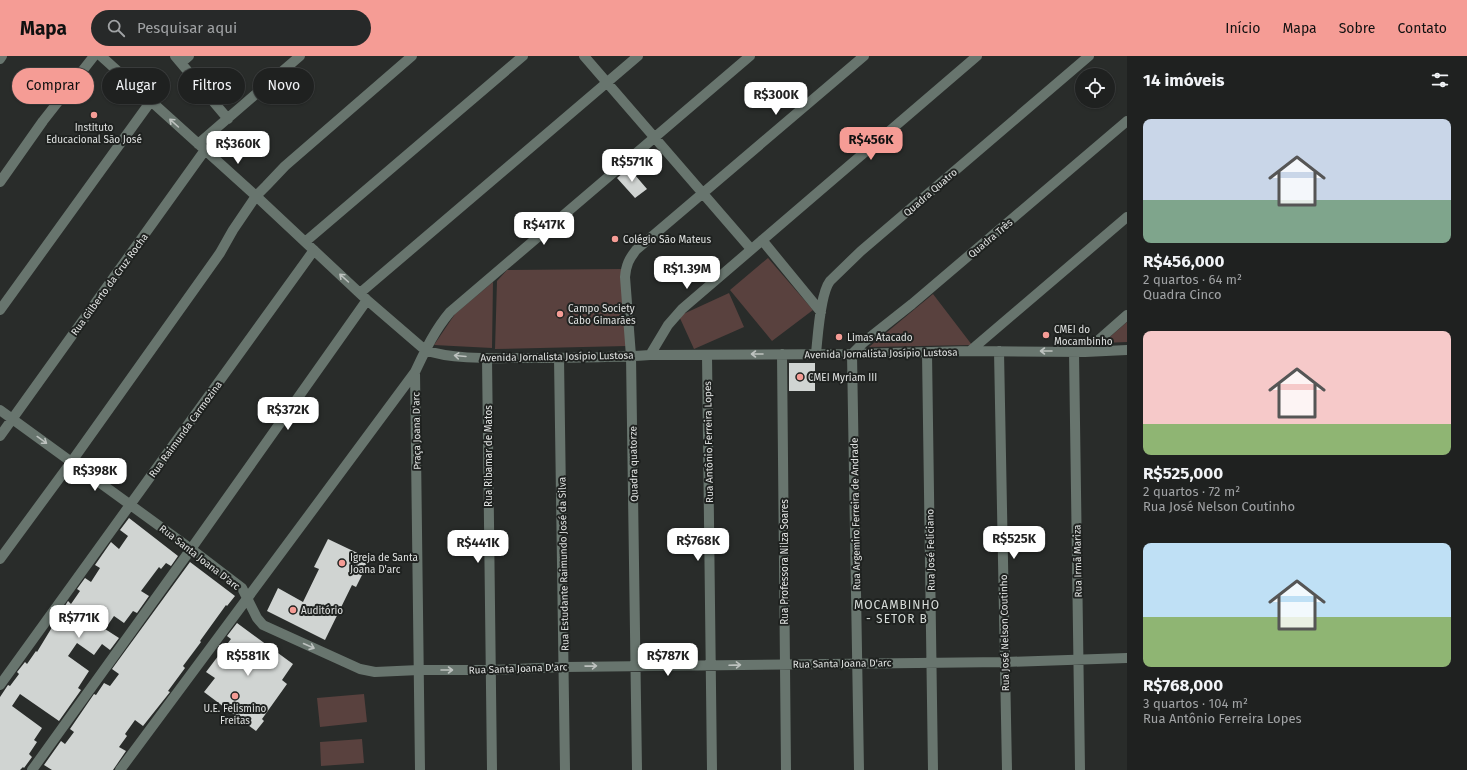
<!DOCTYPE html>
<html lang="pt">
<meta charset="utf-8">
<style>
:root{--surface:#1f2120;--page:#272929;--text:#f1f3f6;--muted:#a1a3a5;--line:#3c3e3e;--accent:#f59c95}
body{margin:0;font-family:"Fira Sans",sans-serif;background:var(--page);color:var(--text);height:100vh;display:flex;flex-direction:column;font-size:15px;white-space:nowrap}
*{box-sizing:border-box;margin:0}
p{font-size:13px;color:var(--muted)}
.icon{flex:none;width:22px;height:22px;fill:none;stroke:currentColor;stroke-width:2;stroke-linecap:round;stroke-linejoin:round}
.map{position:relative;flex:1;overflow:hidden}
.panel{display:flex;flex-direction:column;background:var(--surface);width:340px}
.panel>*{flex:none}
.banner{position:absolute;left:12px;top:12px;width:380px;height:36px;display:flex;gap:8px}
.buttons{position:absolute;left:1075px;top:12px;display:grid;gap:8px}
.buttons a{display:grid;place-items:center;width:40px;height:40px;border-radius:50%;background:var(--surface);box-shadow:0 1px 3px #0004,0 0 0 1px var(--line);font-size:20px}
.price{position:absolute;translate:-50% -34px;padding:0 9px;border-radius:8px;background:#fff;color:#222;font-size:13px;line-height:26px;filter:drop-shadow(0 1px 2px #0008)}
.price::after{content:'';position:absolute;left:50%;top:24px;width:12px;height:9px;margin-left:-6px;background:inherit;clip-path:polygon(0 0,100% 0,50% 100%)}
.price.selected{background:var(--accent);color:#111}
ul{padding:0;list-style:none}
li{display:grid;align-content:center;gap:8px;height:212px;padding:0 16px}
li span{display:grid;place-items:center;height:124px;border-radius:8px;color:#555}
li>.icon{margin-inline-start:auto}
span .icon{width:72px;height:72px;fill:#fffc;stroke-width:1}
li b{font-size:17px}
h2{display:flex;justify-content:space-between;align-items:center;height:48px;padding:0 16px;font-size:17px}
.pill{padding:0 14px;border-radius:18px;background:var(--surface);box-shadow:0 1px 3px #0004,0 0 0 1px var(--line);font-size:14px;line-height:36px}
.pill.selected{background:var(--accent);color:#111}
header{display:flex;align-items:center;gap:24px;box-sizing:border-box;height:56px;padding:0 20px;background:var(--accent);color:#111}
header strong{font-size:19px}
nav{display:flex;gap:22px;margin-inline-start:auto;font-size:14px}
.search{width:280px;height:36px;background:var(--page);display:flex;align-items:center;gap:10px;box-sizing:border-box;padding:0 14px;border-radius:22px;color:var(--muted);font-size:15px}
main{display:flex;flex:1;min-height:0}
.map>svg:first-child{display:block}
.green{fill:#59413e}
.building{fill:#d0d4d2}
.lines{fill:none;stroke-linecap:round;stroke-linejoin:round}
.minor{stroke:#68756e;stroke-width:10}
.oneway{stroke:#bdc2bf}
.poi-dot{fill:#f59c95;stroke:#1f2220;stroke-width:1.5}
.labels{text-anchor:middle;stroke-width:4;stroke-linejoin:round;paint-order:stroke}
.poi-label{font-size:10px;fill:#e1e3e2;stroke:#1f2220;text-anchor:start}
.street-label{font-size:10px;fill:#e1e3e2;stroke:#1f2220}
.quarter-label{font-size:12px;letter-spacing:1px;fill:#d8ddda;stroke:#1f2220}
</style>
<header>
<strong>Mapa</strong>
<div class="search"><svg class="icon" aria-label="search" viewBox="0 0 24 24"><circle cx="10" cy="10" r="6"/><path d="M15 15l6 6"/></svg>Pesquisar aqui</div>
<nav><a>Início</a><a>Mapa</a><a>Sobre</a><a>Contato</a></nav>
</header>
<main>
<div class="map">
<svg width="1127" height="714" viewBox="0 0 1127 714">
<rect width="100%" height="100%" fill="#292c2a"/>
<!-- green -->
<path class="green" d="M 768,202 L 813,254 L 772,285 L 730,234 Z
M 621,213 L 627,290 L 495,293 L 497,225 L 507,214 Z
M 493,226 L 492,292 L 434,289 L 455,258 Z
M 729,237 L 744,271 L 694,293 L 679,260 Z
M 933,238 L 972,289 L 869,291 Z
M 1127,266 L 1127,286 L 1103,287 Z
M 364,638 L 367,666 L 320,671 L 317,642 Z
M 362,683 L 364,707 L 321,710 L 320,686 Z"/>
<!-- building -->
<path class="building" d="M 629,112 L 647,133 L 635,142 L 617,122 Z
M 789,307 L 815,307 L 815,335 L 789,335 Z
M 129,462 L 178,500 L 171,510 L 166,507 L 161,513 L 159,511 L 141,535 L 149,540 L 137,557 L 133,555 L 124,567 L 114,560 L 105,573 L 119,582 L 110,594 L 102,588 L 94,599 L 77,587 L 68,600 L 89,615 L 78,632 L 81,634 L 59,665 L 20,638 L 12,650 L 42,672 L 34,684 L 37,686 L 29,698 L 32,701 L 24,712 L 23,711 L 20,714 L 0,714 L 0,641 L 8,629 L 10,630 L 19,618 L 17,616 L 25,606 L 27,608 L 36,595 L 37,596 L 68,545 L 71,548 L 80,535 L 77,533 L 85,522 L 91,526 L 100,512 L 95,509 L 111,486 L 119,493 L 128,480 L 120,474 Z
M 328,483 L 370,503 L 356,531 L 352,529 L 325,584 L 267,555 L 278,532 L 303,546 L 319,513 L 314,511 Z
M 190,506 L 235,540 L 227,550 L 226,549 L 200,585 L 201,586 L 183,610 L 185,612 L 168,635 L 170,636 L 143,670 L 135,664 L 125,678 L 127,680 L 119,691 L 126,695 L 113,714 L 52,714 L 44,709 L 61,685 L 65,688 L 74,676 L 70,673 L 94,638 L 96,639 L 104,627 L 110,630 L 119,618 L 112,613 Z
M 237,567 L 293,608 L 282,624 L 287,628 L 262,663 L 264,665 L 256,675 L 204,636 L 215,622 L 206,616 L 231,583 L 227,580 Z"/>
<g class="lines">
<!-- minor -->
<path class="minor" d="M 101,0 L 256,140 L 367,244 L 425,294 C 452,304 496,302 525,302 C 567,302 609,302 650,299 L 852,298 L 970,295 L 1085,296 L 1127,294
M 175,0 L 228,63
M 584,0 L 751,193
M 0,3 L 2,0
M 181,7 L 189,0
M 198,88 L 300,0
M 0,126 L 43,65 L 94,0
M 762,184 L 821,256
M 305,186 L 523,0
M 360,237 L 638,0
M 0,254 L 151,45
M 970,295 L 1127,161
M 999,295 L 1007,714
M 1074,296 L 1080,714
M 1085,296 L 1127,259
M 816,297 C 818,280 820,238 830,225 L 861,195 L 1089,0
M 927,297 L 933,714
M 782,298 L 786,714
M 852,298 L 859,714
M 852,298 L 864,286 L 912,248 L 1127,65
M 650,299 L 668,269 L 682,253 L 977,0
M 707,299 L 712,714
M 487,302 L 492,714
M 559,302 L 565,714
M 415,316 L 420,714
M 0,354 L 191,493 L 242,532 L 257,562 L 263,569 L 360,613 L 375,616 L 419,614 L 490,614 L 564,611 L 1005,606 L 1127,602
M 0,380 L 205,94
M 0,503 L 72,405 L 220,197 L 233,174 L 256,140 L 266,130 L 285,110 L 412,0
M 0,629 L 314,194
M 32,714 L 191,493 L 367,244
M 120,714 L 415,316 C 425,295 434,275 450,256 L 750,0
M 637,714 L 631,300 L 625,221 C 626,209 629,203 636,194 L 864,0"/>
</g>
<!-- one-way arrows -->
<defs><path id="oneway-shaft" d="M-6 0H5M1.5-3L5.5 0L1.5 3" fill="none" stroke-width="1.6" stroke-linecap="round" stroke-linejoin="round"/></defs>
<g class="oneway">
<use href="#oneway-shaft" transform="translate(174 67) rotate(-138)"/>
<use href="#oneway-shaft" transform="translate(344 222) rotate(-138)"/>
<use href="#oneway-shaft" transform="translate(1046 295) rotate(-180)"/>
<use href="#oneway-shaft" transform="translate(757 298) rotate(180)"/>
<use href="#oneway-shaft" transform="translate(460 300) rotate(-175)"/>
<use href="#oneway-shaft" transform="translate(42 384) rotate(36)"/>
<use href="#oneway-shaft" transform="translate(309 590) rotate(24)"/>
<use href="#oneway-shaft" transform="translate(735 609) rotate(-2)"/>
<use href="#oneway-shaft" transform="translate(591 610) rotate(-1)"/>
<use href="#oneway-shaft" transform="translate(447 614)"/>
</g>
<!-- markers -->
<g class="poi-dot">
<circle cx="94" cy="59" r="4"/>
<circle cx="615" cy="183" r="4"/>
<circle cx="560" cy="258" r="4"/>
<circle cx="1046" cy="279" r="4"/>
<circle cx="839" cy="281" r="4"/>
<circle cx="800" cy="321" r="4"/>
<circle cx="342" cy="507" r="4"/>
<circle cx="293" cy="554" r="4"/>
<circle cx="235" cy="640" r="4"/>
</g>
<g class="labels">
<!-- poi labels -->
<g class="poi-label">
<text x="94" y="75" text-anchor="middle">Instituto<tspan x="94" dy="12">Educacional São José</tspan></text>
<text x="623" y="187">Colégio São Mateus</text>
<text x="568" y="256">Campo Society<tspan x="568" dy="12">Cabo Gimarães</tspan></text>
<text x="1054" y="277">CMEI do<tspan x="1054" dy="12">Mocambinho</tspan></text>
<text x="847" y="285">Limas Atacado</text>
<text x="808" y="325">CMEI Myriam III</text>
<text x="350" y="505">Igreja de Santa<tspan x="350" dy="12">Joana D'arc</tspan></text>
<text x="301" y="558">Auditório</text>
<text x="235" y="656" text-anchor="middle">U.E. Felismino<tspan x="235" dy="12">Freitas</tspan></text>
</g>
<!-- street labels -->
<g class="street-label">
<text transform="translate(930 136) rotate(-41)" y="4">Quadra Quatro</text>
<text transform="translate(990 182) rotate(-40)" y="4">Quadra Três</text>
<text transform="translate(109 228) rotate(-54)" y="4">Rua Gilberto da Cruz Rocha</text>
<text transform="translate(881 297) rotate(-1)" y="4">Avenida Jornalista Josípio Lustosa</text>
<text transform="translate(557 300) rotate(-1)" y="4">Avenida Jornalista Josípio Lustosa</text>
<text transform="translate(185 373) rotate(-54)" y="4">Rua Raimunda Carmozina</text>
<text transform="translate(416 375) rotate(-91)" y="4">Praça Joana D'arc</text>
<text transform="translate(708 386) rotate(-91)" y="4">Rua Antônio Ferreira Lopes</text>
<text transform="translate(488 400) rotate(-90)" y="4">Rua Ribamar de Matos</text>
<text transform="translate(633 408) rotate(-91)" y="4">Quadra quatorze</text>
<text transform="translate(855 458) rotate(-91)" y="4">Rua Argemiro Ferreira de Andrade</text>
<text transform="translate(930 494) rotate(-91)" y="4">Rua José Feliciano</text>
<text transform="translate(200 501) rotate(38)" y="4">Rua Santa Joana D'arc</text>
<text transform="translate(1077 505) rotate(-91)" y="4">Rua Irmã Mariza</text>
<text transform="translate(784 506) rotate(-90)" y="4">Rua Professora Nilza Soares</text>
<text transform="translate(563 508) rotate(-91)" y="4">Rua Estudante Raimundo José da Silva</text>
<text transform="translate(1004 577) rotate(-91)" y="4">Rua José Nelson Coutinho</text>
<text transform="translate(842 607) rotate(-1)" y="4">Rua Santa Joana D'arc</text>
<text transform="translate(518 612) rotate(-2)" y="4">Rua Santa Joana D'arc</text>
</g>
<!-- quarter labels -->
<g class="quarter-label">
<text x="897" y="553">MOCAMBINHO<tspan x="897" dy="14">- SETOR B</tspan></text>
</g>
</g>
</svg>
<div class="buttons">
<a><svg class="icon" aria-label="locate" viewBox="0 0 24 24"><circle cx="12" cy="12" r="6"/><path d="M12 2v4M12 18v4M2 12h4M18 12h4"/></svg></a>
</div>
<b class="price" style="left:776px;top:60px">R$300K</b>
<b class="price selected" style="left:871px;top:105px">R$456K</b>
<b class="price" style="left:238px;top:109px">R$360K</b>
<b class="price" style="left:632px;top:127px">R$571K</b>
<b class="price" style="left:544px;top:190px">R$417K</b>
<b class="price" style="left:687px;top:234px">R$1.39M</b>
<b class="price" style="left:288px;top:375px">R$372K</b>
<b class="price" style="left:95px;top:436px">R$398K</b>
<b class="price" style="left:1014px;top:504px">R$525K</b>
<b class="price" style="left:698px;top:506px">R$768K</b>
<b class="price" style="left:478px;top:508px">R$441K</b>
<b class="price" style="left:79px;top:583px">R$771K</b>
<b class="price" style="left:248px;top:621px">R$581K</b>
<b class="price" style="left:668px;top:621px">R$787K</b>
<div class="banner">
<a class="pill selected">Comprar</a>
<a class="pill">Alugar</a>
<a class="pill">Filtros</a>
<a class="pill">Novo</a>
</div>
</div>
<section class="panel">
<h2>14 imóveis<svg class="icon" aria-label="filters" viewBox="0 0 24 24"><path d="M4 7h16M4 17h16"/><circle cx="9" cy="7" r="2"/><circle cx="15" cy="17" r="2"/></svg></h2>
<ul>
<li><span style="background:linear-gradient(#c9d6e8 65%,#7fa58c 0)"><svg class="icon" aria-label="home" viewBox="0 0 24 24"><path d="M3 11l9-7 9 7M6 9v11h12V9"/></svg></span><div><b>R$456,000</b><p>2 quartos · 64 m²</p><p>Quadra Cinco</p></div></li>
<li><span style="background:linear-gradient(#f6c9c9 75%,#8fb573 0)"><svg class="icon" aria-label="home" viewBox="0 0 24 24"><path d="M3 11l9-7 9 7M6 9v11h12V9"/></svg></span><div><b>R$525,000</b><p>2 quartos · 72 m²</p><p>Rua José Nelson Coutinho</p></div></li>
<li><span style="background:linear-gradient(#bfe0f5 60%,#8fb573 0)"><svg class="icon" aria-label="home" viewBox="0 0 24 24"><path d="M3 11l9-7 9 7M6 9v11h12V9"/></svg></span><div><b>R$768,000</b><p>3 quartos · 104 m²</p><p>Rua Antônio Ferreira Lopes</p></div></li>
</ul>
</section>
</main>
